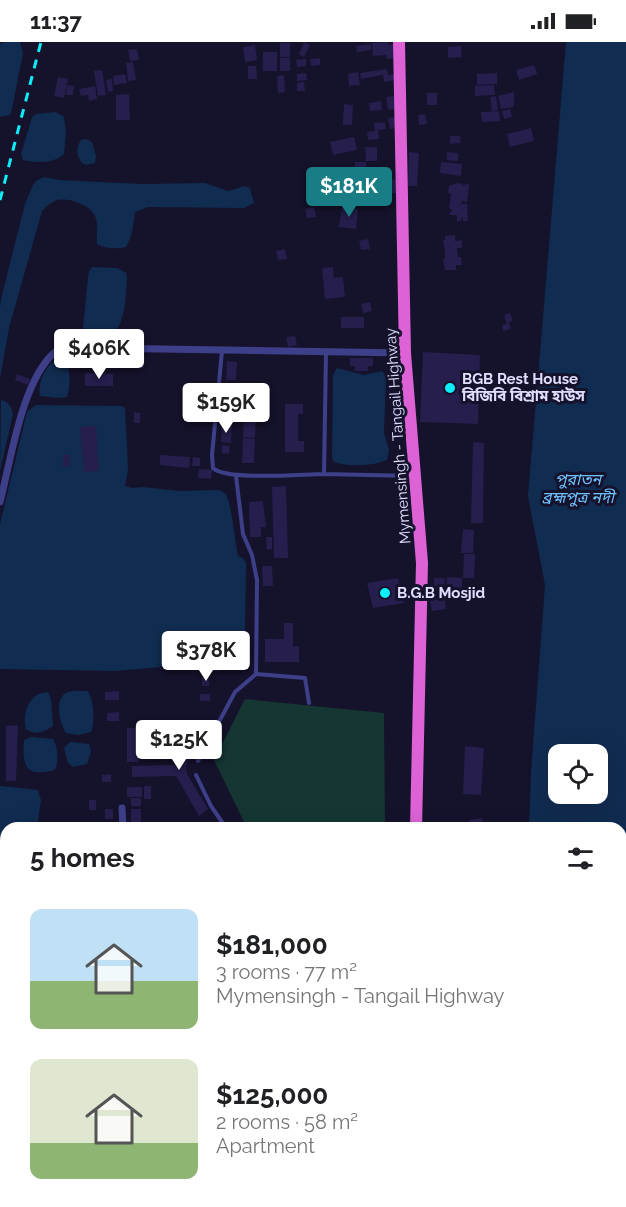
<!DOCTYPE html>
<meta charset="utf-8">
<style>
:root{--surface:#fff;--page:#f2f2f2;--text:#202124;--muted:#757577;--accent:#187d84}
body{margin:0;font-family:Raleway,"Noto Sans Bengali",sans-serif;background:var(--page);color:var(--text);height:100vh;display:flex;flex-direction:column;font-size:22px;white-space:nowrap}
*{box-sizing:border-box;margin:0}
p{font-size:20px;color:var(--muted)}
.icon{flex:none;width:33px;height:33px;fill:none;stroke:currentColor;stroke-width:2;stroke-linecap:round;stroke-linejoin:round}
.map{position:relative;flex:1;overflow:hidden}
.drawer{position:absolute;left:0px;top:780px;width:627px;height:386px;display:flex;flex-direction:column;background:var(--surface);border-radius:18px 18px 0 0;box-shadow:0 6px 24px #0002}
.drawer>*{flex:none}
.buttons{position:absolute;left:548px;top:702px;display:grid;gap:12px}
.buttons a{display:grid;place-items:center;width:60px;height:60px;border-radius:12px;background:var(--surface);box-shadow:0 6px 24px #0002;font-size:30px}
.price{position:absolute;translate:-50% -51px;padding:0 14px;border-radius:6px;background:#fff;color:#222;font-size:20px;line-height:39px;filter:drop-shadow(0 2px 3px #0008)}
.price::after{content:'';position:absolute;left:50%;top:36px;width:18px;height:14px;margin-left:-9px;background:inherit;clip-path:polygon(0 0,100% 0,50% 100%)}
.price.selected{background:var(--accent);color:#fff}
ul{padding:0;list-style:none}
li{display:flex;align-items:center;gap:18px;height:150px;padding:0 30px}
li span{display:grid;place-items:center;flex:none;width:168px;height:120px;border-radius:12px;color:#555}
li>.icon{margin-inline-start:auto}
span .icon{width:72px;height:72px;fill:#fffc;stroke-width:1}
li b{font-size:26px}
h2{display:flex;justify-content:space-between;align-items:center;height:72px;padding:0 30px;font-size:26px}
.status{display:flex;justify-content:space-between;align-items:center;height:42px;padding:0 30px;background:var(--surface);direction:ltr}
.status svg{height:16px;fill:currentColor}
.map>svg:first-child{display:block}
.green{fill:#153633}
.water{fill:#112c51;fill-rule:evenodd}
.building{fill:#261e4c}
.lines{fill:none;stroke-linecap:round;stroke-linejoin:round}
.service{stroke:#3e3f89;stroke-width:4}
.minor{stroke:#3e3f89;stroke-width:7}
.trunk{stroke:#dc62d6;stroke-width:12}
.rail{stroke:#0eedfa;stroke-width:3;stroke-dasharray:9 8;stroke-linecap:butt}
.poi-dot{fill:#0eedfa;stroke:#15122c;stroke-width:2}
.labels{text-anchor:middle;stroke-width:6;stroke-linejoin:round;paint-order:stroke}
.poi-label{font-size:15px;font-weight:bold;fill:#e0defe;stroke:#15122c;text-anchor:start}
.street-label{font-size:15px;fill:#e0defe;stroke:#15122c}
.water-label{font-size:16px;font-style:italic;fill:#6ec1fc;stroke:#15122c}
</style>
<div class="status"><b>11:37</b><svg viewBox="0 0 49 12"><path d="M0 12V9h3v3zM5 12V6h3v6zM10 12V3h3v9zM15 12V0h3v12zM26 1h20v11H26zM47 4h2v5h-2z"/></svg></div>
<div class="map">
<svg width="626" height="1165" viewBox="0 0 626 1165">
<rect width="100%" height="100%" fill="#15122c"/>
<!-- green -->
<path class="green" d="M 245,657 L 384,671 L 385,784 L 244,780 L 214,718 Z"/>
<!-- water -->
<path class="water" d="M 5,0 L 20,0 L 23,11 L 12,67 L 10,73 L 0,75 L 0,2 Z
M 566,0 L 626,0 L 626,1165 L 539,1165 L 539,1160 L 621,1160 L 621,786 L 529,786 L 531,730 L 545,543 L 528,454 ZM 558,712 L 597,712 L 597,752 L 558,752 Z
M 56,70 L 64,75 L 66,91 L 64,112 C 53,122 37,121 23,118 L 21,112 L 32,75 L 36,72 Z
M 86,97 L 92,100 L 96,114 L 95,121 L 86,123 L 82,121 C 77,114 75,106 81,98 Z
M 44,135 L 59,138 L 142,142 L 205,141 L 228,149 L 245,144 L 250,146 L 254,161 L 244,166 L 148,165 L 135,170 C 133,183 133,193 126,205 C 117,207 105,207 97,202 C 96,192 99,183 95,174 C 89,162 69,156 57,158 C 51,160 46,165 42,169 L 9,286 L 0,336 L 0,265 L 2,253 L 25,162 L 33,143 L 36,139 Z
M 92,225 L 117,226 L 126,231 L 127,236 C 125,262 126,309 85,292 L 83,286 L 88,236 L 89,229 Z
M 56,318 L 66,319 C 71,329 70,344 67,355 L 59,356 L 40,354 C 37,342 45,324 56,318 Z
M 337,326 L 364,333 L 382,329 L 386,335 L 384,391 L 389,408 L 387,418 C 373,424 349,425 334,420 L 332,416 L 333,333 Z
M 1,358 C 9,360 11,364 13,372 L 0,429 Z
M 36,363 L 121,364 L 125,366 L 128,427 L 125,444 L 132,446 L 143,445 L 180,449 L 219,448 L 226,452 C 233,470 234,494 238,514 L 243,516 L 246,521 L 245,590 L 239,594 L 230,618 L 218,629 L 162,625 L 114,629 L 0,627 L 0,482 L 27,370 Z
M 88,649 C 94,659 95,679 91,690 L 78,693 L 66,691 C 60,682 53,655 68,650 C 74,648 83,649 88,649 Z
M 48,650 L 51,657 L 53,684 C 44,690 36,694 26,687 C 22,672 29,650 48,650 Z
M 32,695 L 53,697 C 58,705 59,720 55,728 C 26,735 22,726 24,698 Z
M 70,700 L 89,702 L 91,710 L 87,722 L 73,725 L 68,721 L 64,706 Z
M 0,744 L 38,748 L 41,758 L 37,786 L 6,786 L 6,815 L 0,815 Z"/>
<!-- building -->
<path class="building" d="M 304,0 L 310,3 L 304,15 L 299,12 Z
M 388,0 L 389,3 L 393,2 L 394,16 L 387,17 L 386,13 L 373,14 L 372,1 Z
M 280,1 L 290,1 L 290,15 L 280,15 Z
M 371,2 L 371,8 L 357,10 L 356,4 Z
M 255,3 L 257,18 L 245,20 L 243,5 Z
M 461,4 L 462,15 L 448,16 L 448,5 Z
M 137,7 L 139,18 L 130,19 L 128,8 Z
M 263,10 L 277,10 L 277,29 L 263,29 Z
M 280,16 L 290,16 L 290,29 L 280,29 Z
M 320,16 L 320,23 L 311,24 L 310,17 Z
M 306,17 L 306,24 L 297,25 L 296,18 Z
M 133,20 L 136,38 L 128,39 L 126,21 Z
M 534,23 L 537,32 L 519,38 L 516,28 Z
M 248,24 L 256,24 L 257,37 L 248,37 Z
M 387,27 L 388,33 L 395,32 L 396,38 L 384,40 L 383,33 L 361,37 L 360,31 Z
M 102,28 L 106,53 L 98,54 L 94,29 Z
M 358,30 L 360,43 L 349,44 L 348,32 Z
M 306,31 L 307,38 L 297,39 L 297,32 Z
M 497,31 L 497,42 L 477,43 L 477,32 Z
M 125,32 L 127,41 L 114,43 L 113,34 Z
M 284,33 L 285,50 L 278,51 L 277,34 Z
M 58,35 L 68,37 L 64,56 L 54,54 Z
M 112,37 L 113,49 L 108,50 L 106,38 Z
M 304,40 L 305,49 L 297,49 L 297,41 Z
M 67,43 L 74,44 L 73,53 L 66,53 Z
M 494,43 L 495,53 L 475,54 L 475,44 Z
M 95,44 L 97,57 L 89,59 L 88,53 L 81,54 L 79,47 Z
M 514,50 L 514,65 L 501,67 L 498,54 Z
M 427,51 L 437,51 L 437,63 L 427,63 Z
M 129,52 L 130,78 L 116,78 L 116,53 Z
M 395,54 L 397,67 L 388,68 L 386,55 Z
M 496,54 L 498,68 L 492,69 L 490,55 Z
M 381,59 L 382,68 L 370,69 L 369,61 Z
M 344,62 L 353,63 L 352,83 L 343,83 Z
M 510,67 L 512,75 L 504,77 L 502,69 Z
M 499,69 L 500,79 L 482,80 L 481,70 Z
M 425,72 L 427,82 L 419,83 L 418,73 Z
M 396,75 L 397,86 L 390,87 L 388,76 Z
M 385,80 L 386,87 L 378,88 L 379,97 L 368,98 L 367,90 L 375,89 L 374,81 Z
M 531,86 L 534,99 L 510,105 L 507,92 Z
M 450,94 L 460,94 L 461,101 L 450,102 Z
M 354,95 L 357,108 L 333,113 L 330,100 Z
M 365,105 L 377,105 L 377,119 L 366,119 Z
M 409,110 L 419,111 L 417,144 L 408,144 Z
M 447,110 L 458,111 L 458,119 L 447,118 Z
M 355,120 L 366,120 L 367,134 L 355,134 Z
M 441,120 L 462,122 L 461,134 L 440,131 Z
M 398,137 L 398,151 L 386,151 L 386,138 Z
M 458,141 L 462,142 L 462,143 L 469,142 L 467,160 L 462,159 L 461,162 L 467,162 L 468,179 L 463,179 L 463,176 L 461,176 L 461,179 L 457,179 L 457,173 L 450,173 L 449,171 L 452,169 L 449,165 L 451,152 L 448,151 L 449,144 Z
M 320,145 L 321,157 L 308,159 L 306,147 Z
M 342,164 L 358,167 L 356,187 L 339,185 Z
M 314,165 L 316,175 L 307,176 L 305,167 Z
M 455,193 L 455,199 L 462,198 L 462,206 L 457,206 L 458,215 L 461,215 L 462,223 L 456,223 L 456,228 L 445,228 L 443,217 L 445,217 L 445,208 L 443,198 L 445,198 L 445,194 Z
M 368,197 L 370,207 L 361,208 L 359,199 Z
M 285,207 L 287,217 L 278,218 L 276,209 Z
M 333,225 L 334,236 L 343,235 L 345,255 L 325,257 L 322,226 Z
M 370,260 L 372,269 L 363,271 L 361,262 Z
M 510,271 L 513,279 L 509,280 L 511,287 L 503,289 L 502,283 L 507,282 L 504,273 Z
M 341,275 L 364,275 L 364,286 L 341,286 Z
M 295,294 L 297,303 L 288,305 L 286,295 Z
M 423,310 L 480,313 L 478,382 L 420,380 Z
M 138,315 L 144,315 L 144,326 L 137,326 Z
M 350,316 L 373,316 L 373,324 L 368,324 L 368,329 L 355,329 L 355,324 L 350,324 Z
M 227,319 L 237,320 L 236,338 L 226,338 Z
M 85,331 L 113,332 L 113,344 L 85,344 Z
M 17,332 L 30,337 L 28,343 L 15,338 Z
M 226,346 L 236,346 L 235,365 L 225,364 Z
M 285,362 L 303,362 L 303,372 L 298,372 L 298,399 L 304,399 L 304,410 L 285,410 Z
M 134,370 L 140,371 L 140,381 L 134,381 Z
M 244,375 L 256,376 L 255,396 L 243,395 Z
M 222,382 L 232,383 L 231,401 L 221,400 Z
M 96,384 L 99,429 L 84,430 L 80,385 Z
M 243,396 L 255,397 L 254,421 L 242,421 Z
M 473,400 L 484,401 L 483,481 L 471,481 Z
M 222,403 L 230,404 L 229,412 L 222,411 Z
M 63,413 L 70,413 L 69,424 L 63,424 Z
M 160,413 L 190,415 L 189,426 L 160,423 Z
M 193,415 L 200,416 L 200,424 L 192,424 Z
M 199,427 L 212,428 L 211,437 L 198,436 Z
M 286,444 L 288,516 L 274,516 L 272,445 Z
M 263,459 L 266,485 L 261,485 L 261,495 L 250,495 L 249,460 Z
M 463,487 L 474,488 L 473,511 L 461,511 Z
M 266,495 L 272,495 L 272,507 L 267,508 Z
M 464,512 L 475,512 L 474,536 L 463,536 Z
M 262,524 L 272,524 L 273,544 L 263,544 Z
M 447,535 L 462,536 L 462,547 L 446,546 Z
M 398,536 L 404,561 L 373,566 L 367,541 Z
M 434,536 L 445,536 L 444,545 L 434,545 Z
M 444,551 L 446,567 L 432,569 L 429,554 Z
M 284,581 L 293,581 L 293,604 L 299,604 L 299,620 L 265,620 L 265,597 L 284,597 Z
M 202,635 L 209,635 L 209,644 L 202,644 Z
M 119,649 L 119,658 L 105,658 L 105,650 Z
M 200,652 L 210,652 L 210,659 L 200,659 Z
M 119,670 L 119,679 L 107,679 L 107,671 Z
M 198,681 L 206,686 L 186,724 L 187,732 L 208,767 L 199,774 L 176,734 L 132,735 L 132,724 L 175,723 Z
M 18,683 L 16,739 L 6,739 L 6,684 Z
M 127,686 L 139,686 L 139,720 L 127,720 Z
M 465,704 L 484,706 L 481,753 L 463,752 Z
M 111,732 L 111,740 L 102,740 L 102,733 Z
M 144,744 L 151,744 L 151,757 L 144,757 Z
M 127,745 L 142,745 L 142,755 L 127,755 Z
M 131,756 L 141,756 L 141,764 L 131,764 Z
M 89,758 L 96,758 L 96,768 L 89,768 Z
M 105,767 L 113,767 L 113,777 L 105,777 Z
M 131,767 L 141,767 L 141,782 L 131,782 Z
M 482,776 L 483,782 L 470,783 L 469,778 Z
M 0,984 L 6,1006 L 6,1036 L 2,1020 L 0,1020 L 0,1010 L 3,1009 Z
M 0,1089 L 4,1089 L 6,1100 L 6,1109 L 0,1110 Z
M 4,1142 L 6,1153 L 0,1155 L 0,1143 Z
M 216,1160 L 229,1160 L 222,1165 L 215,1165 L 214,1161 Z
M 242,1160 L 254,1160 L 256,1165 L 244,1165 Z
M 268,1160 L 284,1160 L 287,1165 L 261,1165 L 268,1161 Z
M 289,1160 L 303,1160 L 305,1164 L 291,1165 Z
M 323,1160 L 327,1160 L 329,1165 L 313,1165 L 313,1163 Z
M 349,1160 L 368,1160 L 368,1165 L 349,1165 Z"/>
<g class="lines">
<!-- service -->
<path class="service" d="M 222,309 L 212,413 L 213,426 C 226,439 303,432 324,432 L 326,311
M 99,328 L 99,307
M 324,432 L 413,434
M 256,632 L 305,636 L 309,661
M 198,719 L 235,650 L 256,632 L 257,538 L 252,513 L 243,492 L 236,434
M 196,733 L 211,764 L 226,786
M 0,952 L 6,951
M 0,1078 L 6,1077"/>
<!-- minor -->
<path class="minor" d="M 0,460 C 11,418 22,338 55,310 C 67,300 85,303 99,306 L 405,311
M 122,766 L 123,786
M 200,1165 L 208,1160"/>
<!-- trunk -->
<path class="trunk" d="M 399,0 L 405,311 L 422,521 L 416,786
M 380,1165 L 380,1160"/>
<!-- rail -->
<path class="rail" d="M 0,158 L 41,0"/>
</g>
<!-- markers -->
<g class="poi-dot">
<circle cx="450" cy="346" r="6"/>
<circle cx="385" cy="551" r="6"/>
</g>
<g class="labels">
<!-- poi labels -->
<g class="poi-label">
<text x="462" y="342">BGB Rest House<tspan x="462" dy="17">বিজিবি বিশ্রাম হাউস</tspan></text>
<text x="397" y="556">B.G.B Mosjid</text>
</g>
<!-- street labels -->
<g class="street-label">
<text transform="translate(398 394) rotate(-94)" y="5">Mymensingh - Tangail Highway</text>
</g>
<!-- water labels -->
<g class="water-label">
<text x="578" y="443">পুরাতন<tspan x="578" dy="18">ব্রহ্মপুত্র নদী</tspan></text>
</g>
</g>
</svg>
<div class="buttons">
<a><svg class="icon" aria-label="locate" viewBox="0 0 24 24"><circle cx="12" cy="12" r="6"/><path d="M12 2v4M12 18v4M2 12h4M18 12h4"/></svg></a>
</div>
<b class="price selected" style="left:349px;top:176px">$181K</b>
<b class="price" style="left:99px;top:338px">$406K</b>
<b class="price" style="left:226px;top:392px">$159K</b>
<b class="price" style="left:206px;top:640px">$378K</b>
<b class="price" style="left:179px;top:729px">$125K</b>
<section class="drawer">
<h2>5 homes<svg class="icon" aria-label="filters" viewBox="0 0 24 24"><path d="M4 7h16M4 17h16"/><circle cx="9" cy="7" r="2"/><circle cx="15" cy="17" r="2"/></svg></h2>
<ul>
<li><span style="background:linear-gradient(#bfe0f5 60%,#8fb573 0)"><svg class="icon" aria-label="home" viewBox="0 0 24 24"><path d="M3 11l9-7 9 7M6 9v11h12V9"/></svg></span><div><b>$181,000</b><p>3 rooms · 77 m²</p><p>Mymensingh - Tangail Highway</p></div></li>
<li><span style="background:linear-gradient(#dfe7d0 70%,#8fb573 0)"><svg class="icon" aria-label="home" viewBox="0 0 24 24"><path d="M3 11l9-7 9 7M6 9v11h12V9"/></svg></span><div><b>$125,000</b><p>2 rooms · 58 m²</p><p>Apartment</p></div></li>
</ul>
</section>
</div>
